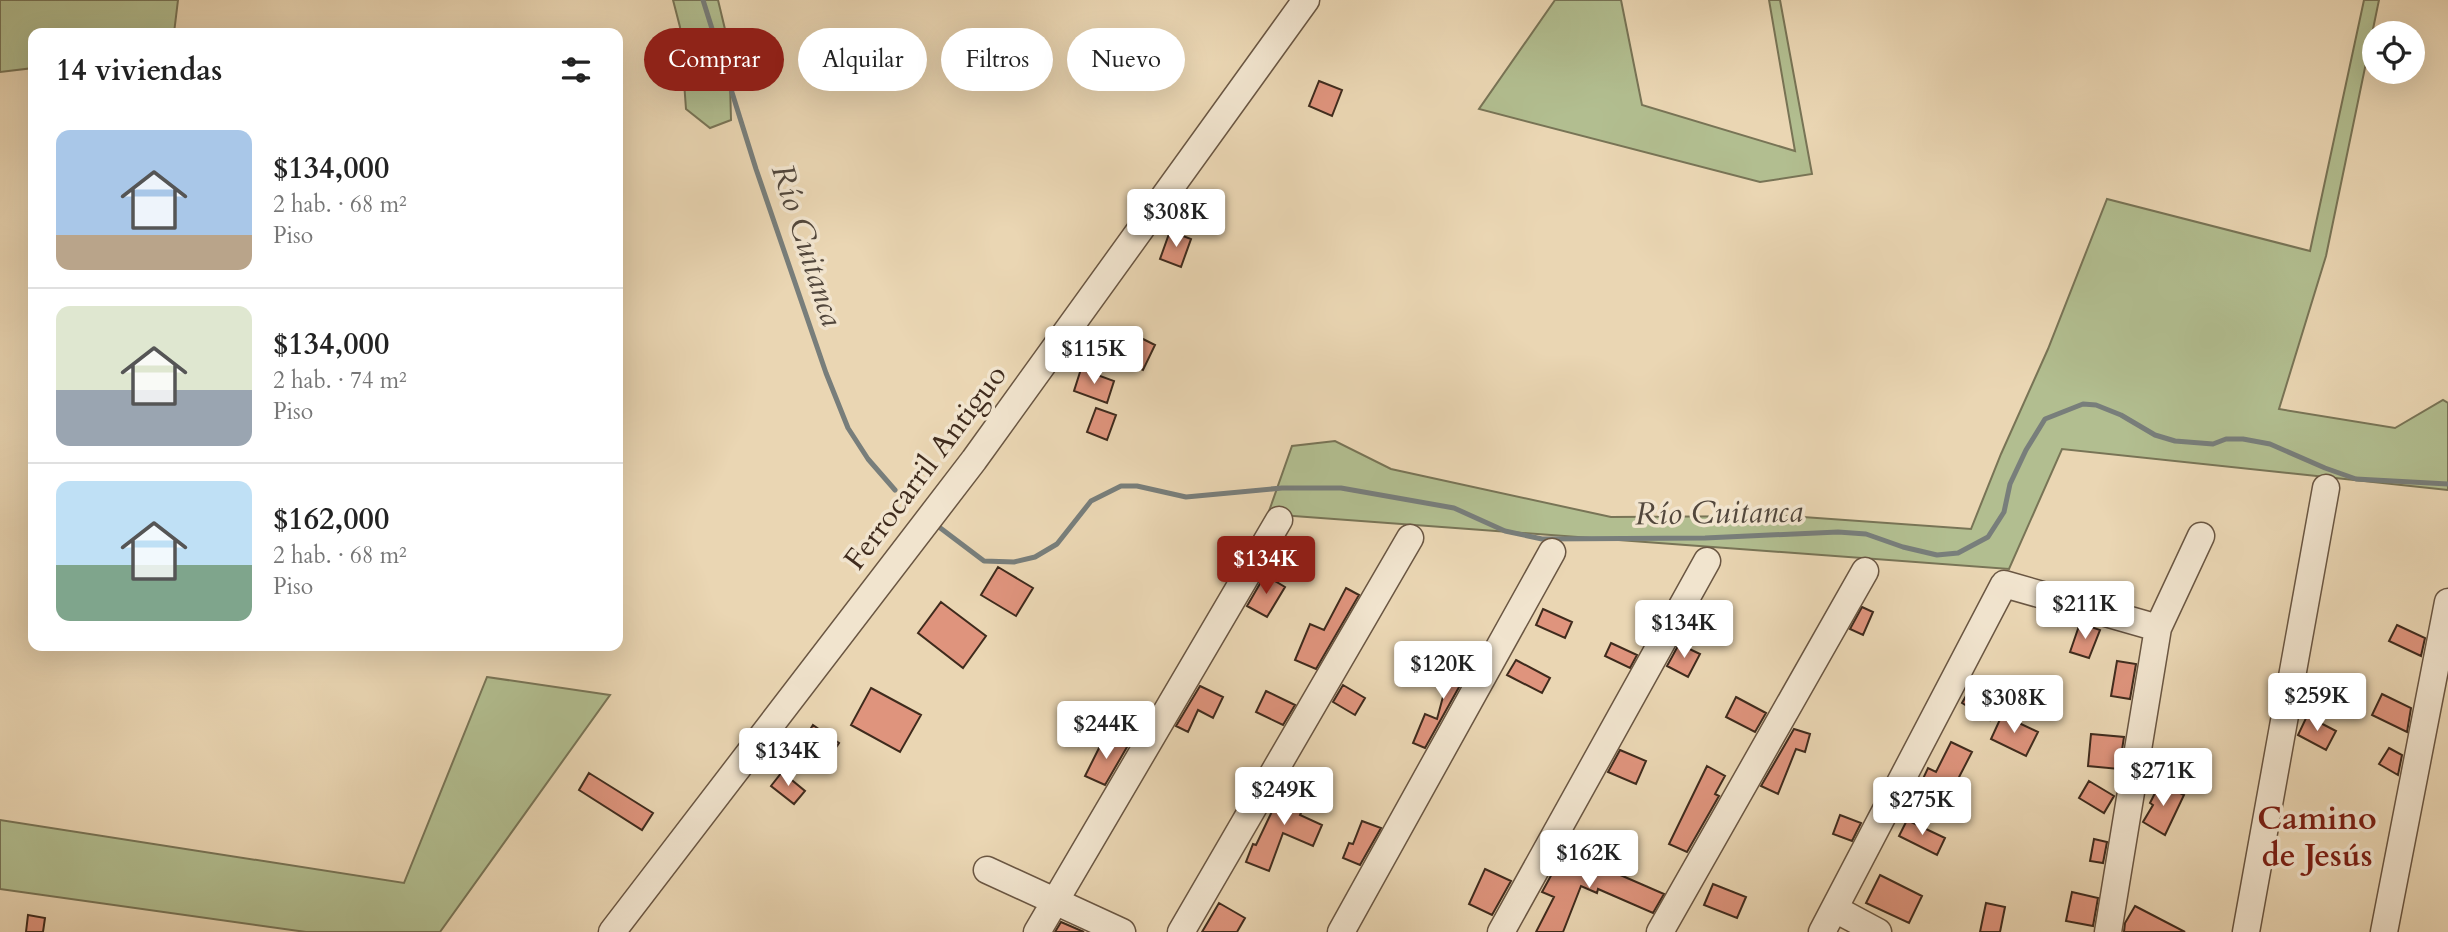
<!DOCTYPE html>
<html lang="es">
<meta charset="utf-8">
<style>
:root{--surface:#fff;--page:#f2f2f2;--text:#222;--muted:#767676;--line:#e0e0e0;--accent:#8f2418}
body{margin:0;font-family:Cardo,serif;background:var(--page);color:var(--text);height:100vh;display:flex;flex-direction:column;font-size:26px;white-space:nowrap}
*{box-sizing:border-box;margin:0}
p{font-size:23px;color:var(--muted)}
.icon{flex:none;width:38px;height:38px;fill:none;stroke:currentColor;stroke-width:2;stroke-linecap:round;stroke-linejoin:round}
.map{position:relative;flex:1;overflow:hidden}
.details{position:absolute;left:28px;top:28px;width:595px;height:623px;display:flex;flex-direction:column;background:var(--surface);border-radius:14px;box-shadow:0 7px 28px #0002}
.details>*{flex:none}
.top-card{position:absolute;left:644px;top:28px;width:665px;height:63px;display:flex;gap:14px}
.tools{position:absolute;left:2362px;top:21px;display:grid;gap:14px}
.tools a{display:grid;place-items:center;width:63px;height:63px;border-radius:50%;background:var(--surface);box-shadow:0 7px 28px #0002;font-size:35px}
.price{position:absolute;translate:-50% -60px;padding:0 16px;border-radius:7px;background:#fff;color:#222;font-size:23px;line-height:46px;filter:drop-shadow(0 2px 4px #0008)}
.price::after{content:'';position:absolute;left:50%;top:42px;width:21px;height:16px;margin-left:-10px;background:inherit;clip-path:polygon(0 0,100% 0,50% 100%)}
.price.selected{background:var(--accent);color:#fff}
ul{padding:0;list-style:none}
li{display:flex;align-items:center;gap:21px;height:175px;padding:0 28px}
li+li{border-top:2px solid var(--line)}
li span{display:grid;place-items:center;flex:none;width:196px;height:140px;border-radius:14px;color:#555}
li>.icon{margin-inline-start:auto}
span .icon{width:84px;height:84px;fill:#fffc;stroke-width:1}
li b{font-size:30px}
h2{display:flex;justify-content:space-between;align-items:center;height:84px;padding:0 28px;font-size:30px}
.tag{padding:0 24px;border-radius:32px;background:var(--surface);box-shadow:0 7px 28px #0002;font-size:24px;line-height:63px}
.tag.selected{background:var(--accent);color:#fff}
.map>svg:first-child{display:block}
.green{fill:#b2be90;stroke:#787456;stroke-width:2}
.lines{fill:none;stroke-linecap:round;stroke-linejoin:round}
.stream{stroke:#787e7b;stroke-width:5}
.building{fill:#df947d;stroke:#3f2b1d;stroke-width:2}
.minor-casing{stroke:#6a5642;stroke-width:29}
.minor{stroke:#f1e4ce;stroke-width:26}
.labels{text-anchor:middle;stroke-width:7;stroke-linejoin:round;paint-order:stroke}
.street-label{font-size:30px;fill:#3f2b1d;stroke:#f1e4ce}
.water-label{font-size:32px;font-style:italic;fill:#52473c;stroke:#f1e4ce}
.neighbourhood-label{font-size:32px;font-weight:bold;fill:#7a1f14;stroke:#f1e4ce}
</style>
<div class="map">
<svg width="2448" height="932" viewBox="0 0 2448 932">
<rect width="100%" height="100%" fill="#ead6b3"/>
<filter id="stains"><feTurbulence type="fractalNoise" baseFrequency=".00286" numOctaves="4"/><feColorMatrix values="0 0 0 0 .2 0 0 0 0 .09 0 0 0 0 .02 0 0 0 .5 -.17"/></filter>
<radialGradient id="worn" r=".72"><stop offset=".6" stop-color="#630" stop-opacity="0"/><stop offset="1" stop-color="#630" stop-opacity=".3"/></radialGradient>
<!-- green -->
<path class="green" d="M 0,0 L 178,0 L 174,33 L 33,33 L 33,68 L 0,72 Z
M 673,0 L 718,0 L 729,46 L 731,120 L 710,128 L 686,109 L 680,27 Z
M 1555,0 L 1621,0 L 1642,105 L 1795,151 L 1769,0 L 1780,0 L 1812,174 L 1760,182 L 1479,109 Z
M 2364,0 L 2379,0 L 2326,256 L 2279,409 L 2395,428 L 2443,400 L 2448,403 L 2448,490 L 2062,449 L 2009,569 L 1268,514 L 1292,446 L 1335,441 L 1391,469 L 1611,517 L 1789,516 L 1971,529 L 2001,454 L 2048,349 L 2107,199 L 2310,251 Z
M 487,677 L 610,695 L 440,932 L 306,932 L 0,889 L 0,820 L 404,883 Z"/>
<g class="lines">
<!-- stream -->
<path class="stream" d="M 703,0 L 756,169 L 826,373 L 848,428 L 868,459 L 895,490
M 939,527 L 984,561 L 1014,562 L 1035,557 L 1057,544 L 1091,501 L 1121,486 L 1137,486 L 1186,497 L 1282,488 L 1341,488 L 1454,508 L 1505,531 L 1542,539 L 1705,538 L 1838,532 L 1866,534 L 1903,547 L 1937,555 L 1958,553 L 1988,537 L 2004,512 L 2010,484 L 2026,450 L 2045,419 L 2083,404 L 2096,405 L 2121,415 L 2155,435 L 2175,441 L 2213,444 L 2226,439 L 2243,439 L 2270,444 L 2325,468 L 2356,479 L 2448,484"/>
</g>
<!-- building -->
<path class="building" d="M 1319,81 L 1342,90 L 1332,116 L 1309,106 Z
M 1170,231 L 1191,239 L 1181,267 L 1160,259 Z
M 1135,335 L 1155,345 L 1143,370 L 1123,361 Z
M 1081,369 L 1114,381 L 1107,403 L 1074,391 Z
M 1096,408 L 1116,415 L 1107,440 L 1087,432 Z
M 998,567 L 1033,588 L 1016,616 L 981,595 Z
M 1265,575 L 1285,587 L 1267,617 L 1247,606 Z
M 1346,588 L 1359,595 L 1316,669 L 1295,660 L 1310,624 L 1324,630 Z
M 941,602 L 986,636 L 963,668 L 918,633 Z
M 1862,607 L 1873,612 L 1863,635 L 1850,629 Z
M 1543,609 L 1572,622 L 1565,638 L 1536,625 Z
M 2080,623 L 2100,630 L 2089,658 L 2070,652 Z
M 2397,625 L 2425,638 L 2421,656 L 2389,641 Z
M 1611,643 L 1637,655 L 1630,668 L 1605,656 Z
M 1679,644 L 1700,654 L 1688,677 L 1667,666 Z
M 1454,656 L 1473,662 L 1425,748 L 1413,743 L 1425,714 L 1437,719 Z
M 1516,660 L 1550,678 L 1542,693 L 1507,675 Z
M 2117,661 L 2136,664 L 2130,699 L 2111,696 Z
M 1977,677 L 2005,694 L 1990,720 L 1962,703 Z
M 1343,685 L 1365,698 L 1355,715 L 1333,702 Z
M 1200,686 L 1223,697 L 1213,718 L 1198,710 L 1188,732 L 1176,726 Z
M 871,688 L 921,715 L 900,752 L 851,725 Z
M 1266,691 L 1295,705 L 1283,725 L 1256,712 Z
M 2382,694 L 2411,708 L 2407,732 L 2372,715 Z
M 1736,697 L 1766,713 L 1755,732 L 1726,717 Z
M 2002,715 L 2038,732 L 2026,756 L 1991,739 Z
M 2307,716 L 2336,731 L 2326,750 L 2298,735 Z
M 813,725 L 839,743 L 827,761 L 801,744 Z
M 1794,729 L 1810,734 L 1805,752 L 1796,749 L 1778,794 L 1761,786 Z
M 2091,734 L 2124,737 L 2119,769 L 2088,766 Z
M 1105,736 L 1127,747 L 1105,785 L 1085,776 Z
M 1951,742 L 1972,752 L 1957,781 L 1954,780 L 1945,796 L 1921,783 L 1928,768 L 1936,772 Z
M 2389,748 L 2402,755 L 2398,775 L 2379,764 Z
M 1620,750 L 1646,761 L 1636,784 L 1608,772 Z
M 1707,766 L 1725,776 L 1715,794 L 1719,796 L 1687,852 L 1669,844 Z
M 782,772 L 805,791 L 794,804 L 771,786 Z
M 589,773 L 653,813 L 642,830 L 579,790 Z
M 2089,781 L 2114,796 L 2104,813 L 2079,798 Z
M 1286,782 L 1310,793 L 1300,815 L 1322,825 L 1313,846 L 1283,833 L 1269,871 L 1246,862 L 1253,844 L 1256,845 Z
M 2160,783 L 2184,795 L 2165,835 L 2143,822 L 2153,805 L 2150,803 Z
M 1840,815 L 1861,823 L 1852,841 L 1833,834 Z
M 1907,820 L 1945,838 L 1937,855 L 1899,836 Z
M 1362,821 L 1381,828 L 1360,865 L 1343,858 L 1349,843 L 1353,844 Z
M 2094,839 L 2107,842 L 2103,863 L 2090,861 Z
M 1564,852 L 1618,874 L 1664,894 L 1653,913 L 1598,889 L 1597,893 L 1581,886 L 1563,932 L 1536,932 L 1554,897 L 1542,892 Z
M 1485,869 L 1511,881 L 1492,915 L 1469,904 Z
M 1880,875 L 1922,896 L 1909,923 L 1866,903 Z
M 1713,884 L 1746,897 L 1737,918 L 1704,905 Z
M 2072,892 L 2098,898 L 2093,926 L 2066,921 Z
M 1219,903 L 1245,918 L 1237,932 L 1202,932 Z
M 1986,903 L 2005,907 L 2000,932 L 1980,932 Z
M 2135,906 L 2185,932 L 2124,932 L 2125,923 Z
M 28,915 L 45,918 L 43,932 L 26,932 Z
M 1061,922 L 1084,932 L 1055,932 Z"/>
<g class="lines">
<defs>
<path id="minor" d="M 987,870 L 1122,932
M 1835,909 L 1878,932
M 612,932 L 974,460 L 1306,0
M 1037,932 L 1279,520
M 1181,932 L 1410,538
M 1341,932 L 1552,552
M 1501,932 L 1707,561
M 1660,932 L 1865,571
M 1822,932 L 2004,584 L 2158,628
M 2108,932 L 2158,628 L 2201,536
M 2246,932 L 2326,488
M 2384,932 L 2448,602"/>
</defs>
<!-- minor casing -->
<use href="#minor" class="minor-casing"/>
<!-- minor -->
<use href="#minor" class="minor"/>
</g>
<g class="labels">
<!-- street labels -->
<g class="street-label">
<text transform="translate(925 467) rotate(-53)" y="10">Ferrocarril Antiguo</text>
</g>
<!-- water labels -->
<g class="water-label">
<text transform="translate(808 245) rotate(72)" y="11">Río Cuitanca</text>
<text transform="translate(1719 512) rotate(-1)" y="11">Río Cuitanca</text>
</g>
<!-- neighbourhood labels -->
<g class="neighbourhood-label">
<text x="2317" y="829">Camino<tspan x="2317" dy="37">de Jesús</tspan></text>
</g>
</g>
<rect width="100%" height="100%" filter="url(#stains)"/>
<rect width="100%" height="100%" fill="url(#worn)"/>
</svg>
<div class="tools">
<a><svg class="icon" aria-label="locate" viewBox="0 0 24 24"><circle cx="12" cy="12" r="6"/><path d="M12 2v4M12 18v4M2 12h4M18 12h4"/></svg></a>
</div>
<b class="price" style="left:1176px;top:249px">$308K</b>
<b class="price" style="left:1094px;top:386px">$115K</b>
<b class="price selected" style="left:1266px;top:596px">$134K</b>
<b class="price" style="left:2085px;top:641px">$211K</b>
<b class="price" style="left:1684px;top:660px">$134K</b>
<b class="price" style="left:1443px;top:701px">$120K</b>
<b class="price" style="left:2317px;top:733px">$259K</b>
<b class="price" style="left:2014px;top:735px">$308K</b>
<b class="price" style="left:1106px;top:761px">$244K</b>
<b class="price" style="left:788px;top:788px">$134K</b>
<b class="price" style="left:2163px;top:808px">$271K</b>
<b class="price" style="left:1284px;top:827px">$249K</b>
<b class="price" style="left:1922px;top:837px">$275K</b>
<b class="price" style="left:1589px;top:890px">$162K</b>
<div class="top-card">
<a class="tag selected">Comprar</a>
<a class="tag">Alquilar</a>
<a class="tag">Filtros</a>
<a class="tag">Nuevo</a>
</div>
<section class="details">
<h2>14 viviendas<svg class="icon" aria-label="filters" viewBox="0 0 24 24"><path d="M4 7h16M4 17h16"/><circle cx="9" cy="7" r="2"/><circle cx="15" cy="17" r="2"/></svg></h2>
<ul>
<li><span style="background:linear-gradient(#a9c7e8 75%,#b9a48a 0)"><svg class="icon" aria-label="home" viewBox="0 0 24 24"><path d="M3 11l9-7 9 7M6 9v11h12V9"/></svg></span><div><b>$134,000</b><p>2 hab. · 68 m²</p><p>Piso</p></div></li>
<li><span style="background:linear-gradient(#dfe7d0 60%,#9aa5b1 0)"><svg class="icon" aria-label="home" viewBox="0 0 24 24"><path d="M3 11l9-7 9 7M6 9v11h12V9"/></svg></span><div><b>$134,000</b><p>2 hab. · 74 m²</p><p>Piso</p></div></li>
<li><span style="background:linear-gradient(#bfe0f5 60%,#7fa58c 0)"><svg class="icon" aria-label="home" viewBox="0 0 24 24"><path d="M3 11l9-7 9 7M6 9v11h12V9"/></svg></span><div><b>$162,000</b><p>2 hab. · 68 m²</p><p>Piso</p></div></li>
</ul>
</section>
</div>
